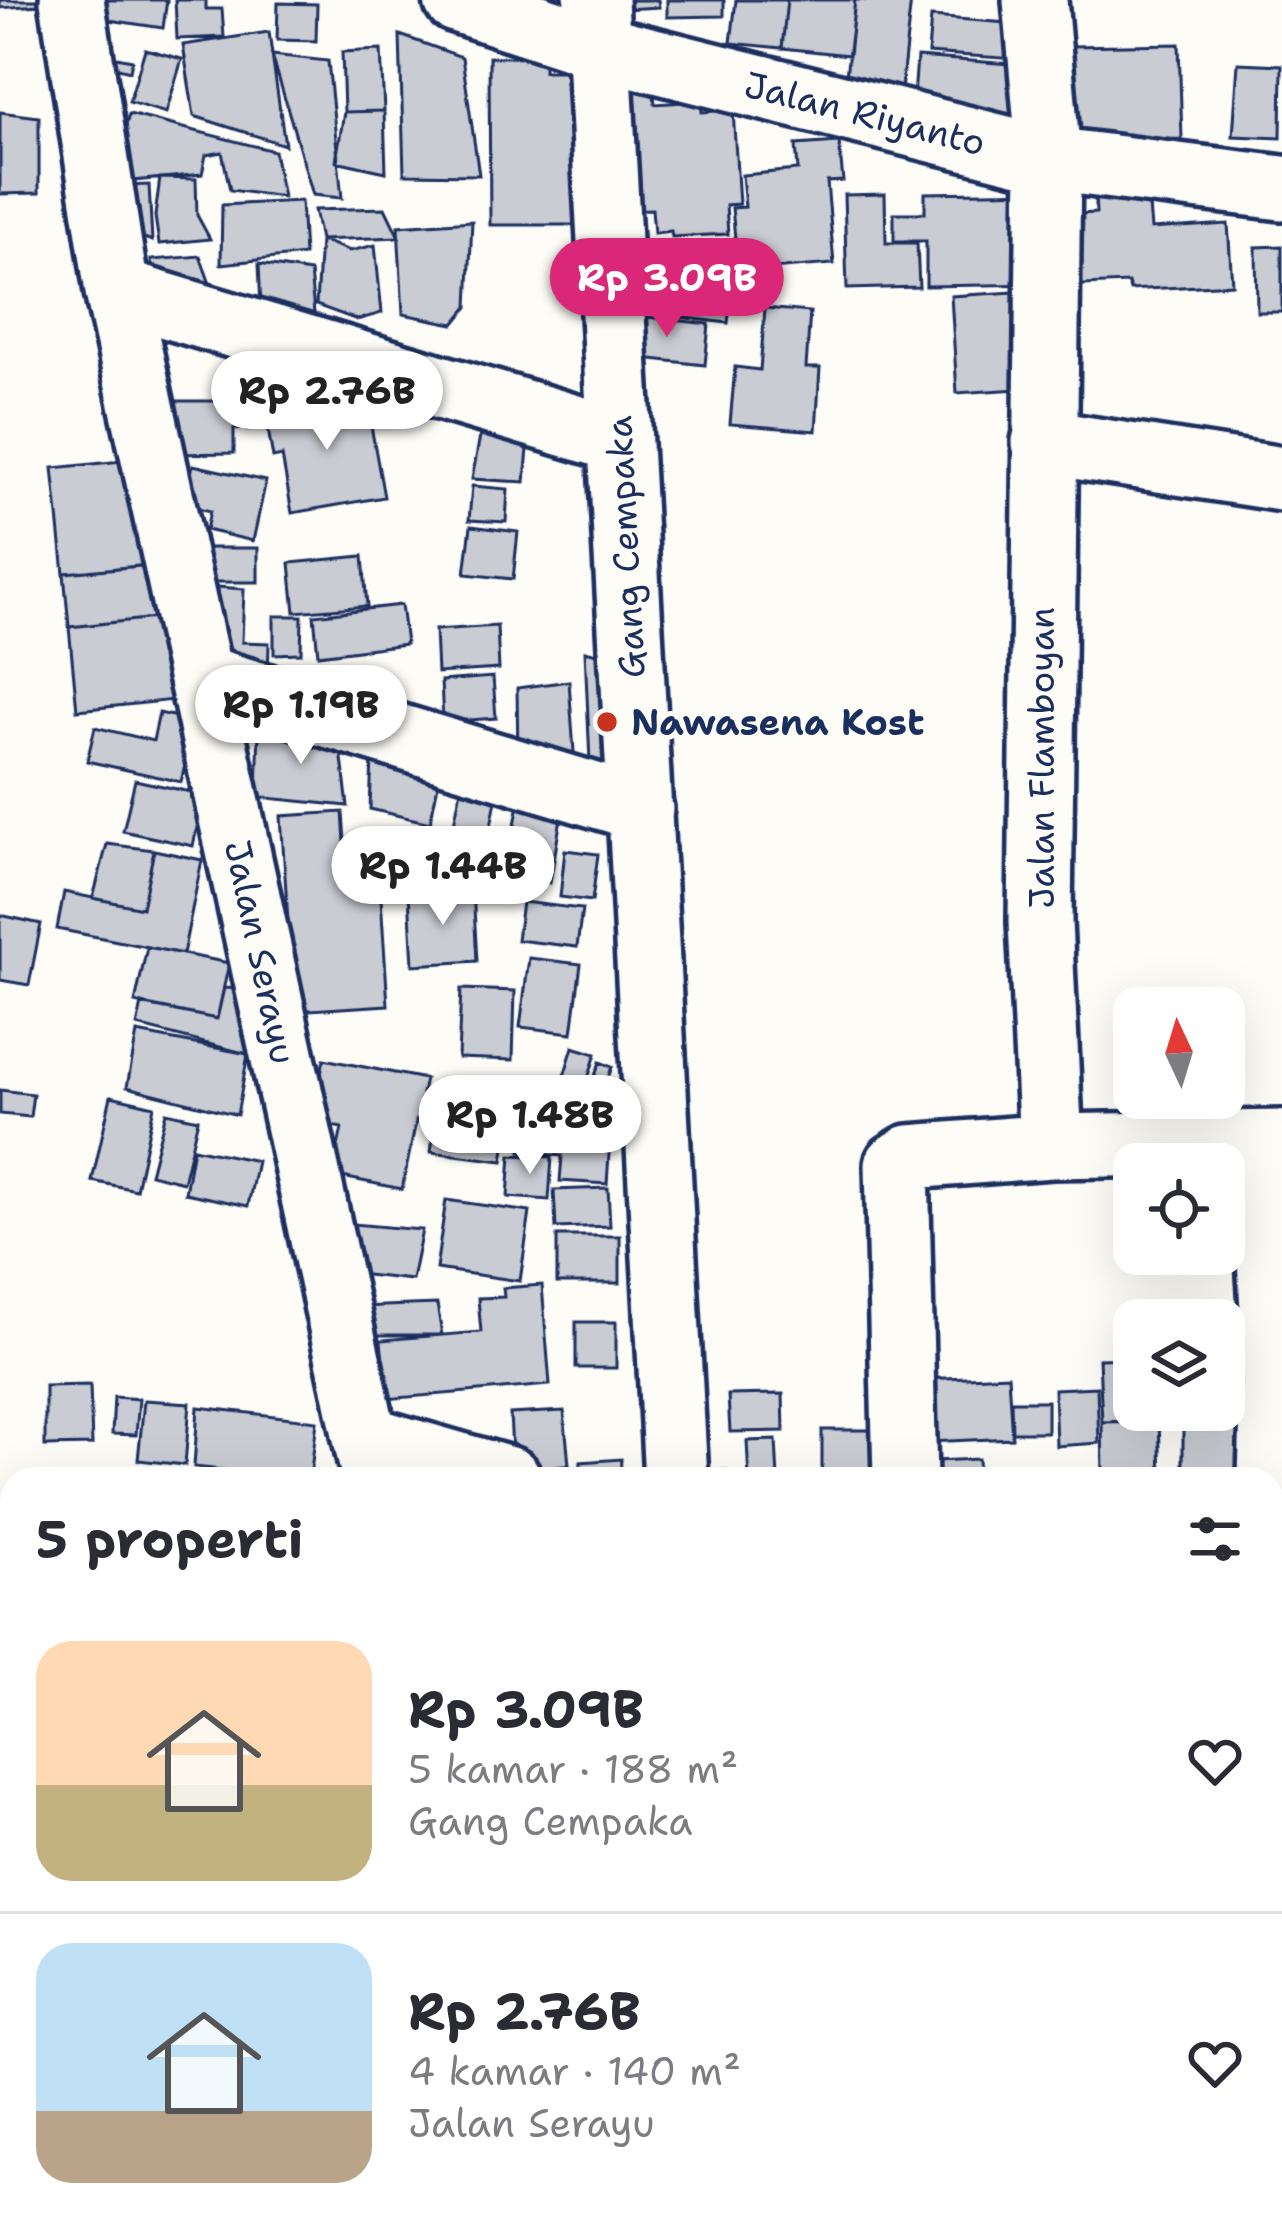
<!DOCTYPE html>
<html lang="id">
<meta charset="utf-8">
<style>
:root{--surface:#fff;--page:#f7f7f7;--text:#2b2b33;--muted:#7c7c81;--line:#e1e1e2;--accent:#db2777}
body{margin:0;font-family:"Shantell Sans",sans-serif;background:var(--page);color:var(--text);height:100vh;display:flex;flex-direction:column;font-size:45px;white-space:nowrap}
*{box-sizing:border-box;margin:0}
p{font-size:39px;color:var(--muted)}
.icon{flex:none;width:66px;height:66px;fill:none;stroke:currentColor;stroke-width:2;stroke-linecap:round;stroke-linejoin:round}
.map{position:relative;flex:1;overflow:hidden}
.side{position:absolute;left:0px;top:1467px;width:1284px;height:768px;display:flex;flex-direction:column;background:var(--surface);border-radius:36px 36px 0 0;box-shadow:0 12px 48px #0002}
.side>*{flex:none}
.needle{width:78px;rotate:356deg}
.fabs{position:absolute;left:1113px;top:987px;display:grid;gap:24px}
.fabs a{display:grid;place-items:center;width:132px;height:132px;border-radius:24px;background:var(--surface);box-shadow:0 12px 48px #0002;font-size:60px}
.price{position:absolute;translate:-50% -102px;padding:0 27px;border-radius:42px;background:#fff;color:#222;font-size:39px;line-height:78px;filter:drop-shadow(0 3px 6px #0008)}
.price::after{content:'';position:absolute;left:50%;top:72px;width:36px;height:27px;margin-left:-18px;background:inherit;clip-path:polygon(0 0,100% 0,50% 100%)}
.price.current{background:var(--accent);color:#fff}
ul{padding:0;list-style:none}
li{display:flex;align-items:center;gap:36px;height:300px;padding:0 36px}
li+li{border-top:3px solid var(--line)}
li span{display:grid;place-items:center;flex:none;width:336px;height:240px;border-radius:36px;color:#555}
li>.icon{margin-inline-start:auto}
span .icon{width:144px;height:144px;fill:#fffc;stroke-width:1}
li b{font-size:51px}
h2{display:flex;justify-content:space-between;align-items:center;height:144px;padding:0 36px;font-size:51px}
.map>svg:first-child{display:block}
.built{fill:#edeeec}
.building{fill:#c9ccd3;stroke:#1b2f5e;stroke-width:3}
.lines{fill:none;stroke-linecap:round;stroke-linejoin:round}
.minor-casing{stroke:#1b2f5e;stroke-width:72}
.minor{stroke:#fdfcf7;stroke-width:63}
.poi-dot{fill:#c8321e;stroke:#fdfcf7;stroke-width:4.5}
.labels{text-anchor:middle;stroke-width:10;stroke-linejoin:round;paint-order:stroke}
.street-label{font-size:36px;fill:#1b2f5e;stroke:#fdfcf7}
.poi-label{font-size:36px;font-weight:bold;fill:#1b2f5e;stroke:#fdfcf7;text-anchor:start}
</style>
<div class="map">
<svg width="1282" height="2235" viewBox="0 0 1282 2235">
<rect width="100%" height="100%" fill="#fdfcf7"/>
<filter id="ink" filterUnits="userSpaceOnUse"><feTurbulence type="fractalNoise" baseFrequency=".00833" numOctaves="2"/><feDisplacementMap in="SourceGraphic" scale="24" xChannelSelector="R" yChannelSelector="G"/><feConvolveMatrix kernelMatrix="1 2 1 2 8 2 1 2 1" color-interpolation-filters="sRGB"/></filter>
<g filter="url(#ink)">
<!-- built -->
<path class="built" d="M 0,2076 L 12,2118 L 12,2223 L 113,2223 L 131,2225 L 146,2235 L 0,2235 Z"/>
<!-- building -->
<path class="building" d="M 0,0 L 39,0 L 39,5 L 0,8 Z
M 92,0 L 167,0 L 163,28 L 89,17 Z
M 175,0 L 206,0 L 206,9 L 222,9 L 224,37 L 177,39 Z
M 623,0 L 658,0 L 659,7 L 624,9 Z
M 667,0 L 724,0 L 724,16 L 667,17 Z
M 736,0 L 787,0 L 782,48 L 731,43 Z
M 787,0 L 855,0 L 849,55 L 782,48 Z
M 855,0 L 911,0 L 901,90 L 845,84 Z
M 278,3 L 317,4 L 316,41 L 277,40 Z
M 931,17 L 1020,24 L 1017,59 L 928,53 Z
M 269,32 L 272,55 L 285,145 L 194,116 L 183,45 Z
M 400,35 L 462,57 L 479,175 L 404,174 Z
M 1179,44 L 1182,139 L 1075,142 L 1072,46 Z
M 145,49 L 182,59 L 166,113 L 129,102 Z
M 381,50 L 384,111 L 344,112 L 342,52 Z
M 96,53 L 132,60 L 130,71 L 114,67 Z
M 272,55 L 328,61 L 342,198 L 313,195 Z
M 489,57 L 544,57 L 544,71 L 576,71 L 591,225 L 490,225 Z
M 917,57 L 1024,65 L 1020,119 L 913,111 Z
M 1238,63 L 1282,65 L 1281,138 L 1233,136 Z
M 653,85 L 655,104 L 701,101 L 702,112 L 733,110 L 739,204 L 726,205 L 728,234 L 672,237 L 671,231 L 654,233 L 652,209 L 627,210 L 607,88 Z
M 384,111 L 386,172 L 336,161 L 344,112 Z
M 0,112 L 39,117 L 39,193 L 0,194 Z
M 129,114 L 274,151 L 283,197 L 230,190 L 222,152 L 206,155 L 202,174 L 123,182 L 120,148 Z
M 839,142 L 843,181 L 827,182 L 834,264 L 747,271 L 744,246 L 736,248 L 732,208 L 745,207 L 742,175 L 798,170 L 796,145 Z
M 160,178 L 196,179 L 197,215 L 210,239 L 159,244 L 155,216 Z
M 149,185 L 152,241 L 128,232 L 125,186 Z
M 1040,191 L 1041,284 L 926,286 L 926,241 L 894,241 L 894,213 L 925,213 L 925,193 Z
M 1148,193 L 1151,229 L 1228,224 L 1232,284 L 1130,290 L 1128,283 L 1061,286 L 1057,215 L 1096,213 L 1095,195 Z
M 885,194 L 886,243 L 917,243 L 919,287 L 847,289 L 844,195 Z
M 301,201 L 304,255 L 221,264 L 222,205 Z
M 385,208 L 399,237 L 320,240 L 314,210 Z
M 472,221 L 468,307 L 454,324 L 403,314 L 398,226 Z
M 320,240 L 350,251 L 375,245 L 382,313 L 357,320 L 316,305 Z
M 1282,246 L 1282,312 L 1257,312 L 1256,247 Z
M 200,256 L 210,284 L 153,288 L 151,260 Z
M 259,264 L 310,272 L 316,333 L 262,329 Z
M 652,271 L 733,280 L 728,323 L 646,313 Z
M 1030,291 L 1036,388 L 957,393 L 951,296 Z
M 765,308 L 810,312 L 806,368 L 820,368 L 816,431 L 730,424 L 735,367 L 760,370 Z
M 629,315 L 709,324 L 705,365 L 624,356 Z
M 365,393 L 384,497 L 292,513 L 282,456 L 273,458 L 265,412 Z
M 173,401 L 253,401 L 253,429 L 234,429 L 234,453 L 173,454 Z
M 483,420 L 530,427 L 525,482 L 472,479 Z
M 142,459 L 153,565 L 64,573 L 53,468 Z
M 193,465 L 266,481 L 253,541 L 206,530 L 210,511 L 184,505 Z
M 472,486 L 508,489 L 506,522 L 469,520 Z
M 471,526 L 518,532 L 513,579 L 465,574 Z
M 208,548 L 258,548 L 258,582 L 208,582 Z
M 363,556 L 367,606 L 295,612 L 290,563 Z
M 170,563 L 175,616 L 69,627 L 64,573 Z
M 217,587 L 244,589 L 242,642 L 269,643 L 268,679 L 214,677 Z
M 401,605 L 406,644 L 318,655 L 314,615 Z
M 175,616 L 184,699 L 77,710 L 69,627 Z
M 274,616 L 302,616 L 301,653 L 274,654 Z
M 497,626 L 499,669 L 437,673 L 435,630 Z
M 585,651 L 622,660 L 630,792 L 591,784 Z
M 272,663 L 316,669 L 312,699 L 268,694 Z
M 493,677 L 496,718 L 443,722 L 441,681 Z
M 569,681 L 575,766 L 518,760 L 517,688 Z
M 159,713 L 195,721 L 181,782 L 87,761 L 95,727 L 153,741 Z
M 259,727 L 339,735 L 348,806 L 257,797 Z
M 372,757 L 441,770 L 430,823 L 370,809 Z
M 135,780 L 204,795 L 193,846 L 123,831 Z
M 462,784 L 498,790 L 482,872 L 446,864 Z
M 519,804 L 562,812 L 550,883 L 505,876 Z
M 343,812 L 348,886 L 380,883 L 388,1005 L 294,1011 L 281,816 Z
M 392,835 L 424,836 L 424,884 L 392,883 Z
M 107,844 L 154,850 L 142,908 L 93,898 Z
M 154,850 L 202,860 L 183,954 L 57,929 L 64,892 L 142,908 Z
M 565,850 L 598,854 L 592,901 L 560,897 Z
M 473,890 L 477,961 L 413,965 L 409,894 Z
M 522,902 L 582,909 L 577,947 L 517,940 Z
M 0,915 L 41,924 L 29,985 L 0,980 Z
M 147,947 L 229,963 L 217,1019 L 135,1003 Z
M 529,958 L 581,964 L 572,1033 L 520,1027 Z
M 224,988 L 259,990 L 248,1054 L 137,1026 L 142,1004 L 217,1019 Z
M 461,989 L 515,991 L 513,1060 L 458,1058 Z
M 137,1033 L 248,1054 L 237,1115 L 127,1087 Z
M 573,1047 L 596,1054 L 576,1115 L 554,1108 Z
M 324,1059 L 425,1079 L 402,1189 L 332,1175 L 342,1128 L 311,1122 Z
M 600,1062 L 612,1067 L 592,1121 L 580,1117 Z
M 0,1090 L 33,1094 L 30,1117 L 0,1114 Z
M 111,1096 L 154,1106 L 136,1190 L 92,1181 Z
M 438,1100 L 511,1110 L 503,1161 L 431,1152 Z
M 166,1112 L 198,1119 L 183,1182 L 150,1174 Z
M 524,1118 L 611,1125 L 607,1184 L 560,1181 L 562,1156 L 521,1152 Z
M 193,1148 L 257,1161 L 248,1206 L 185,1193 Z
M 511,1155 L 552,1157 L 549,1200 L 508,1197 Z
M 608,1188 L 610,1226 L 556,1228 L 554,1190 Z
M 446,1200 L 530,1212 L 520,1281 L 436,1269 Z
M 353,1224 L 422,1230 L 412,1280 L 348,1273 Z
M 557,1236 L 620,1236 L 620,1283 L 557,1283 Z
M 542,1285 L 550,1385 L 386,1399 L 381,1340 L 481,1332 L 478,1298 L 504,1297 L 503,1288 Z
M 437,1304 L 442,1335 L 359,1335 L 357,1307 Z
M 576,1322 L 616,1322 L 616,1368 L 576,1368 Z
M 1134,1358 L 1134,1410 L 1150,1410 L 1151,1420 L 1102,1422 L 1099,1359 Z
M 1248,1373 L 1250,1413 L 1163,1419 L 1162,1410 L 1224,1410 L 1224,1374 Z
M 1008,1375 L 1012,1438 L 929,1442 L 925,1379 Z
M 90,1385 L 92,1445 L 45,1446 L 45,1386 Z
M 1097,1387 L 1099,1443 L 1056,1446 L 1054,1389 Z
M 783,1394 L 784,1431 L 730,1432 L 728,1395 Z
M 114,1397 L 139,1399 L 136,1435 L 112,1434 Z
M 144,1400 L 190,1403 L 185,1465 L 138,1460 Z
M 1011,1401 L 1047,1401 L 1047,1432 L 1012,1432 Z
M 198,1407 L 317,1421 L 310,1479 L 194,1467 Z
M 564,1411 L 569,1465 L 513,1470 L 510,1414 Z
M 1159,1421 L 1161,1475 L 1103,1476 L 1102,1422 Z
M 1254,1423 L 1255,1475 L 1183,1476 L 1183,1424 Z
M 822,1430 L 873,1430 L 873,1479 L 822,1479 Z
M 776,1440 L 778,1479 L 749,1479 L 747,1441 Z
M 621,1459 L 620,1479 L 580,1479 L 581,1462 Z
M 978,1459 L 979,1479 L 912,1479 L 912,1462 Z
M 726,1470 L 726,1479 L 692,1479 L 692,1473 Z
M 815,1473 L 816,1479 L 782,1479 L 781,1476 Z
M 1272,1913 L 1282,1913 L 1282,2000 L 1272,2000 Z
M 188,2223 L 247,2223 L 249,2235 L 192,2235 Z
M 279,2223 L 360,2223 L 362,2235 L 281,2235 Z
M 409,2223 L 415,2235 L 378,2235 L 377,2226 Z
M 414,2223 L 458,2223 L 461,2234 L 417,2235 Z
M 684,2223 L 753,2223 L 753,2235 L 684,2235 Z
M 776,2223 L 817,2223 L 818,2235 L 777,2235 Z
M 1000,2223 L 1059,2223 L 1058,2235 L 1000,2235 Z
M 1105,2223 L 1141,2223 L 1141,2235 L 1105,2235 Z
M 1150,2223 L 1219,2223 L 1220,2235 L 1150,2235 Z"/>
<g class="lines">
<defs>
<path id="minor" d="M 72,0 L 117,291 L 374,1479
M 456,0 L 597,46 L 1049,159 L 1282,188
M 596,0 L 676,1479
M 1035,0 L 1049,159 L 1040,922 L 1051,1146 L 1282,1142
M 117,291 L 618,440
M 1044,442 L 1282,479
M 201,677 L 641,809
M 1262,1143 L 1274,1341 L 1270,1479
M 366,1438 L 509,1479
M 905,1479 L 897,1165 L 910,1157 L 1051,1146
M 0,1638 L 12,1639
M 1272,1743 L 1282,1742
M 257,2223 L 260,2235
M 526,2223 L 529,2235
M 852,2223 L 862,2235
M 1247,2223 L 1249,2235"/>
</defs>
<!-- minor casing -->
<use href="#minor" class="minor-casing"/>
<!-- minor -->
<use href="#minor" class="minor"/>
</g>
</g>
<!-- markers -->
<circle class="poi-dot" cx="607" cy="722" r="12"/>
<g class="labels">
<!-- street labels -->
<g class="street-label">
<text transform="translate(865 113) rotate(14)" y="13">Jalan Riyanto</text>
<text transform="translate(625 547) rotate(-93)" y="13">Gang Cempaka</text>
<text transform="translate(1041 758) rotate(-90)" y="13">Jalan Flamboyan</text>
<text transform="translate(261 952) rotate(78)" y="13">Jalan Serayu</text>
</g>
<!-- poi labels -->
<g class="poi-label">
<text x="631" y="735">Nawasena Kost</text>
</g>
</g>
</svg>
<div class="fabs">
<a><svg class="needle" viewBox="-14 -14 28 28"><path d="M0-13l5 13h-10z" fill="#e53935"/><path d="M0 13l5-13h-10z" fill="#7c7c81"/></svg></a>
<a><svg class="icon" aria-label="locate" viewBox="0 0 24 24"><circle cx="12" cy="12" r="6"/><path d="M12 2v4M12 18v4M2 12h4M18 12h4"/></svg></a>
<a><svg class="icon" aria-label="layers" viewBox="0 0 24 24"><path d="M12 4l9 5-9 5-9-5zM3 14l9 5 9-5"/></svg></a>
</div>
<b class="price current" style="left:667px;top:340px">Rp 3.09B</b>
<b class="price" style="left:327px;top:453px">Rp 2.76B</b>
<b class="price" style="left:301px;top:767px">Rp 1.19B</b>
<b class="price" style="left:443px;top:928px">Rp 1.44B</b>
<b class="price" style="left:530px;top:1177px">Rp 1.48B</b>
<section class="side">
<h2>5 properti<svg class="icon" aria-label="filters" viewBox="0 0 24 24"><path d="M4 7h16M4 17h16"/><circle cx="9" cy="7" r="2"/><circle cx="15" cy="17" r="2"/></svg></h2>
<ul>
<li><span style="background:linear-gradient(#ffd9b3 60%,#c2b280 0)"><svg class="icon" aria-label="home" viewBox="0 0 24 24"><path d="M3 11l9-7 9 7M6 9v11h12V9"/></svg></span><div><b>Rp 3.09B</b><p>5 kamar · 188 m²</p><p>Gang Cempaka</p></div><svg class="icon" aria-label="heart" viewBox="0 0 24 24"><path d="M12 20l-8-8c-3-5 5-10 8-4 3-6 11-1 8 4z"/></svg></li>
<li><span style="background:linear-gradient(#bfe0f5 70%,#b9a48a 0)"><svg class="icon" aria-label="home" viewBox="0 0 24 24"><path d="M3 11l9-7 9 7M6 9v11h12V9"/></svg></span><div><b>Rp 2.76B</b><p>4 kamar · 140 m²</p><p>Jalan Serayu</p></div><svg class="icon" aria-label="heart" viewBox="0 0 24 24"><path d="M12 20l-8-8c-3-5 5-10 8-4 3-6 11-1 8 4z"/></svg></li>
</ul>
</section>
</div>
